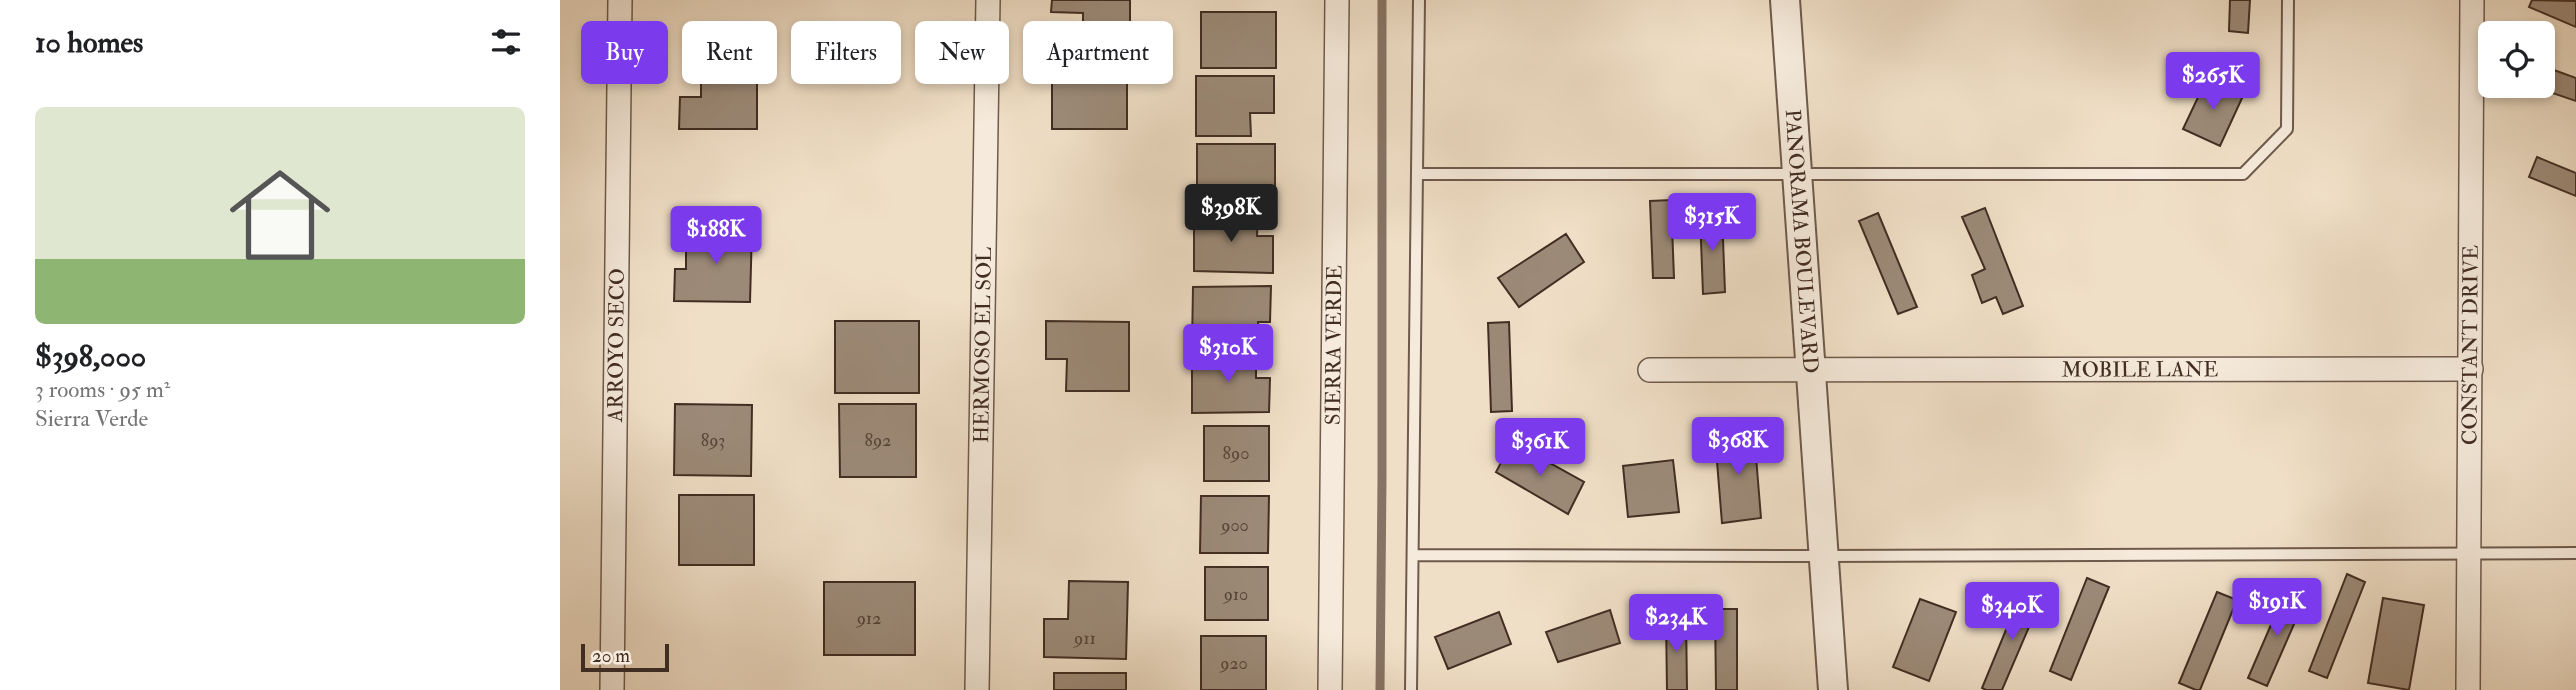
<!DOCTYPE html>
<meta charset="utf-8">
<style>
:root{--surface:#fff;--page:#f6f6f6;--text:#202124;--muted:#757577;--line:#e0e0e0;--accent:#7c3aed}
body{margin:0;font-family:"IM FELL Double Pica",serif;background:var(--page);color:var(--text);height:100vh;display:flex;flex-direction:column;font-size:26px;white-space:nowrap}
*{box-sizing:border-box;margin:0}
p{font-size:23px;color:var(--muted)}
.icon{flex:none;width:38px;height:38px;fill:none;stroke:currentColor;stroke-width:2;stroke-linecap:round;stroke-linejoin:round}
.map{position:relative;flex:1;overflow:hidden}
.side{display:flex;flex-direction:column;background:var(--surface);width:560px}
.side>*{flex:none}
.guide{position:absolute;left:21px;top:21px;width:665px;height:63px;display:flex;gap:14px}
.buttons{position:absolute;left:1918px;top:21px;display:grid;gap:14px}
.buttons a{display:grid;place-items:center;width:77px;height:77px;border-radius:10px;background:var(--surface);box-shadow:0 4px 10px #0003;font-size:35px}
.scale{position:absolute;left:21px;bottom:18px;width:88px;box-sizing:border-box;padding-left:7px;border:4px solid #422d23;border-top:0;font-size:19px;line-height:24px;white-space:nowrap;color:#422d23;-webkit-text-stroke:5px #f5eadb;paint-order:stroke}
.price{position:absolute;translate:-50% -60px;padding:0 16px;border-radius:7px;background:var(--accent);color:#fff;font-size:23px;line-height:46px;filter:drop-shadow(0 2px 4px #0008)}
.price::after{content:'';position:absolute;left:50%;top:42px;width:21px;height:16px;margin-left:-10px;background:inherit;clip-path:polygon(0 0,100% 0,50% 100%)}
.price.active{background:#222;color:#fff}
ul{padding:0;list-style:none}
li{display:grid;align-content:center;gap:14px;height:371px;padding:0 35px}
li+li{border-top:2px solid var(--line)}
li span{display:grid;place-items:center;height:217px;border-radius:10px;color:#555}
li>.icon{margin-inline-start:auto}
span .icon{width:126px;height:126px;fill:#fffc;stroke-width:1}
li b{font-size:30px}
h2{display:flex;justify-content:space-between;align-items:center;height:84px;padding:0 35px;font-size:30px}
.chip{padding:0 24px;border-radius:10px;background:var(--surface);box-shadow:0 4px 10px #0003;font-size:24px;line-height:63px}
.chip.active{background:var(--accent);color:#fff}
main{display:flex;flex:1;min-height:0}
.map>svg:first-child{display:block}
.lines{fill:none;stroke-linecap:round;stroke-linejoin:round}
.stream{stroke:#877364;stroke-width:9}
.building{fill:#9c8a78;stroke:#422d23;stroke-width:2}
.service-casing{stroke:#6e5a4c;stroke-width:14}
.minor-casing{stroke:#6e5a4c;stroke-width:26}
.tertiary-casing{stroke:#6e5a4c;stroke-width:32}
.service{stroke:#f5eadb;stroke-width:10}
.minor{stroke:#f5eadb;stroke-width:23}
.tertiary{stroke:#f5eadb;stroke-width:28}
.labels{text-anchor:middle;stroke-width:6;stroke-linejoin:round;paint-order:stroke}
.number-label{font-size:18px;fill:#584438}
.street-label{font-size:21px;fill:#422d23;stroke:#f5eadb}
</style>
<main>
<section class="side">
<h2>10 homes<svg class="icon" aria-label="filters" viewBox="0 0 24 24"><path d="M4 7h16M4 17h16"/><circle cx="9" cy="7" r="2"/><circle cx="15" cy="17" r="2"/></svg></h2>
<ul>
<li><span style="background:linear-gradient(#dfe7d0 70%,#8fb573 0)"><svg class="icon" aria-label="home" viewBox="0 0 24 24"><path d="M3 11l9-7 9 7M6 9v11h12V9"/></svg></span><div><b>$398,000</b><p>3 rooms · 95 m²</p><p>Sierra Verde</p></div></li>
</ul>
</section>
<div class="map">
<svg width="2016" height="690" viewBox="0 0 2016 690">
<rect width="100%" height="100%" fill="#f0dfc7"/>
<filter id="stains"><feTurbulence type="fractalNoise" baseFrequency=".00286" numOctaves="4"/><feColorMatrix values="0 0 0 0 .2 0 0 0 0 .09 0 0 0 0 .02 0 0 0 .5 -.17"/></filter>
<radialGradient id="worn" r=".72"><stop offset=".6" stop-color="#630" stop-opacity="0"/><stop offset="1" stop-color="#630" stop-opacity=".3"/></radialGradient>
<g class="lines">
<!-- stream -->
<path class="stream" d="M 820,690 L 822,479 L 822,0"/>
</g>
<!-- building -->
<path class="building" d="M 492,0 L 570,0 L 570,43 L 523,43 L 523,13 L 491,12 Z
M 1670,0 L 1690,0 L 1688,33 L 1669,31 Z
M 1972,0 L 2016,1 L 2016,27 L 1969,7 Z
M 641,12 L 716,12 L 716,68 L 641,68 Z
M 141,54 L 197,55 L 197,129 L 119,129 L 120,97 L 141,97 Z
M 492,60 L 567,60 L 567,129 L 492,129 Z
M 1983,66 L 2016,78 L 2016,101 L 1972,86 L 1983,86 Z
M 636,76 L 714,76 L 714,113 L 690,113 L 691,136 L 636,136 Z
M 1647,78 L 1683,96 L 1660,146 L 1623,129 Z
M 637,144 L 715,144 L 715,205 L 637,205 Z
M 1977,157 L 2016,173 L 2016,196 L 1969,177 Z
M 1111,200 L 1114,278 L 1093,278 L 1090,201 Z
M 1425,208 L 1463,306 L 1443,314 L 1436,297 L 1422,303 L 1412,275 L 1425,269 L 1402,217 Z
M 634,212 L 698,212 L 697,236 L 713,236 L 713,273 L 634,271 Z
M 1162,213 L 1165,292 L 1143,294 L 1140,214 Z
M 1318,213 L 1357,307 L 1338,314 L 1299,221 Z
M 126,228 L 192,228 L 190,302 L 114,301 L 115,269 L 126,269 Z
M 1006,234 L 1024,262 L 959,307 L 938,278 Z
M 711,286 L 710,322 L 698,322 L 699,345 L 632,346 L 633,287 Z
M 275,321 L 359,321 L 359,393 L 275,393 Z
M 486,321 L 569,322 L 569,391 L 506,391 L 507,359 L 486,359 Z
M 949,322 L 952,411 L 931,412 L 928,323 Z
M 696,352 L 696,378 L 710,378 L 709,412 L 632,413 L 632,353 Z
M 115,404 L 192,405 L 191,476 L 114,475 Z
M 279,404 L 356,404 L 356,477 L 280,477 Z
M 644,426 L 709,426 L 709,481 L 644,481 Z
M 1194,432 L 1201,518 L 1162,523 L 1155,437 Z
M 952,442 L 1024,482 L 1008,514 L 936,472 Z
M 1113,460 L 1119,512 L 1068,517 L 1063,466 Z
M 119,495 L 194,495 L 194,565 L 119,565 Z
M 641,496 L 709,496 L 708,553 L 640,553 Z
M 645,567 L 708,567 L 708,620 L 645,620 Z
M 1787,574 L 1805,582 L 1767,678 L 1749,671 Z
M 1527,578 L 1549,587 L 1511,680 L 1490,671 Z
M 509,581 L 568,582 L 566,659 L 484,657 L 484,619 L 508,619 Z
M 264,582 L 355,582 L 355,655 L 264,655 Z
M 1726,590 L 1745,599 L 1707,686 L 1688,678 Z
M 1462,591 L 1481,599 L 1442,690 L 1426,690 L 1422,688 Z
M 1657,592 L 1677,600 L 1640,690 L 1636,690 L 1619,683 Z
M 1823,598 L 1864,605 L 1849,690 L 1808,683 Z
M 1360,599 L 1396,612 L 1369,681 L 1333,667 Z
M 1155,609 L 1177,609 L 1177,690 L 1156,690 Z
M 1050,610 L 1060,643 L 998,662 L 986,632 Z
M 939,612 L 951,644 L 888,669 L 875,637 Z
M 1106,617 L 1126,617 L 1127,690 L 1107,690 Z
M 641,636 L 706,636 L 706,690 L 641,690 Z
M 494,673 L 566,673 L 566,690 L 494,690 Z"/>
<g class="lines">
<defs>
<path id="service" d="M 858,174 L 1683,174 L 1727,129 L 1728,0
M 854,555 L 1263,556 L 2016,553
M 851,690 L 859,0"/>
<g id="minor">
<path id="s1" d="M 1090,370 L 1911,369"/>
<path id="s2" d="M 52,690 L 60,0"/>
<path id="s3" d="M 417,690 L 428,0"/>
<path id="s4" d="M 770,690 L 777,0"/>
<path id="s5" d="M 1908,690 L 1912,0"/>
</g>
<g id="tertiary">
<path id="s6" d="M 1225,0 L 1273,690"/>
</g>
</defs>
<!-- service casing -->
<use href="#service" class="service-casing"/>
<!-- minor casing -->
<use href="#minor" class="minor-casing"/>
<!-- tertiary casing -->
<use href="#tertiary" class="tertiary-casing"/>
<!-- service -->
<use href="#service" class="service"/>
<!-- minor -->
<use href="#minor" class="minor"/>
<!-- tertiary -->
<use href="#tertiary" class="tertiary"/>
</g>
<g class="labels">
<!-- number labels -->
<g class="number-label">
<text x="153" y="446">893</text>
<text x="318" y="446">892</text>
<text x="676" y="459">890</text>
<text x="675" y="531">900</text>
<text x="676" y="600">910</text>
<text x="309" y="624">912</text>
<text x="525" y="644">911</text>
<text x="674" y="669">920</text>
</g>
<!-- street labels -->
<g class="street-label">
<text dy="7" stroke="none"><textPath href="#s6" startOffset="242">PANORAMA BOULEVARD</textPath></text>
<text dy="7" stroke="none"><textPath href="#s2" startOffset="345">ARROYO SECO</textPath></text>
<text dy="7" stroke="none"><textPath href="#s3" startOffset="345">HERMOSO EL SOL</textPath></text>
<text dy="7" stroke="none"><textPath href="#s4" startOffset="345">SIERRA VERDE</textPath></text>
<text dy="7" stroke="none"><textPath href="#s5" startOffset="345">CONSTANT DRIVE</textPath></text>
<text dy="7" stroke="none"><textPath href="#s1" startOffset="490">MOBILE LANE</textPath></text>
</g>
</g>
<rect width="100%" height="100%" filter="url(#stains)"/>
<rect width="100%" height="100%" fill="url(#worn)"/>
</svg>
<div class="buttons">
<a><svg class="icon" aria-label="locate" viewBox="0 0 24 24"><circle cx="12" cy="12" r="6"/><path d="M12 2v4M12 18v4M2 12h4M18 12h4"/></svg></a>
</div>
<div class="scale">20 m</div>
<b class="price" style="left:1653px;top:112px">$265K</b>
<b class="price active" style="left:671px;top:244px">$398K</b>
<b class="price" style="left:1152px;top:253px">$315K</b>
<b class="price" style="left:156px;top:266px">$188K</b>
<b class="price" style="left:668px;top:384px">$310K</b>
<b class="price" style="left:1178px;top:477px">$368K</b>
<b class="price" style="left:980px;top:478px">$361K</b>
<b class="price" style="left:1717px;top:638px">$191K</b>
<b class="price" style="left:1452px;top:642px">$340K</b>
<b class="price" style="left:1116px;top:654px">$234K</b>
<div class="guide">
<a class="chip active">Buy</a>
<a class="chip">Rent</a>
<a class="chip">Filters</a>
<a class="chip">New</a>
<a class="chip">Apartment</a>
</div>
</div>
</main>
